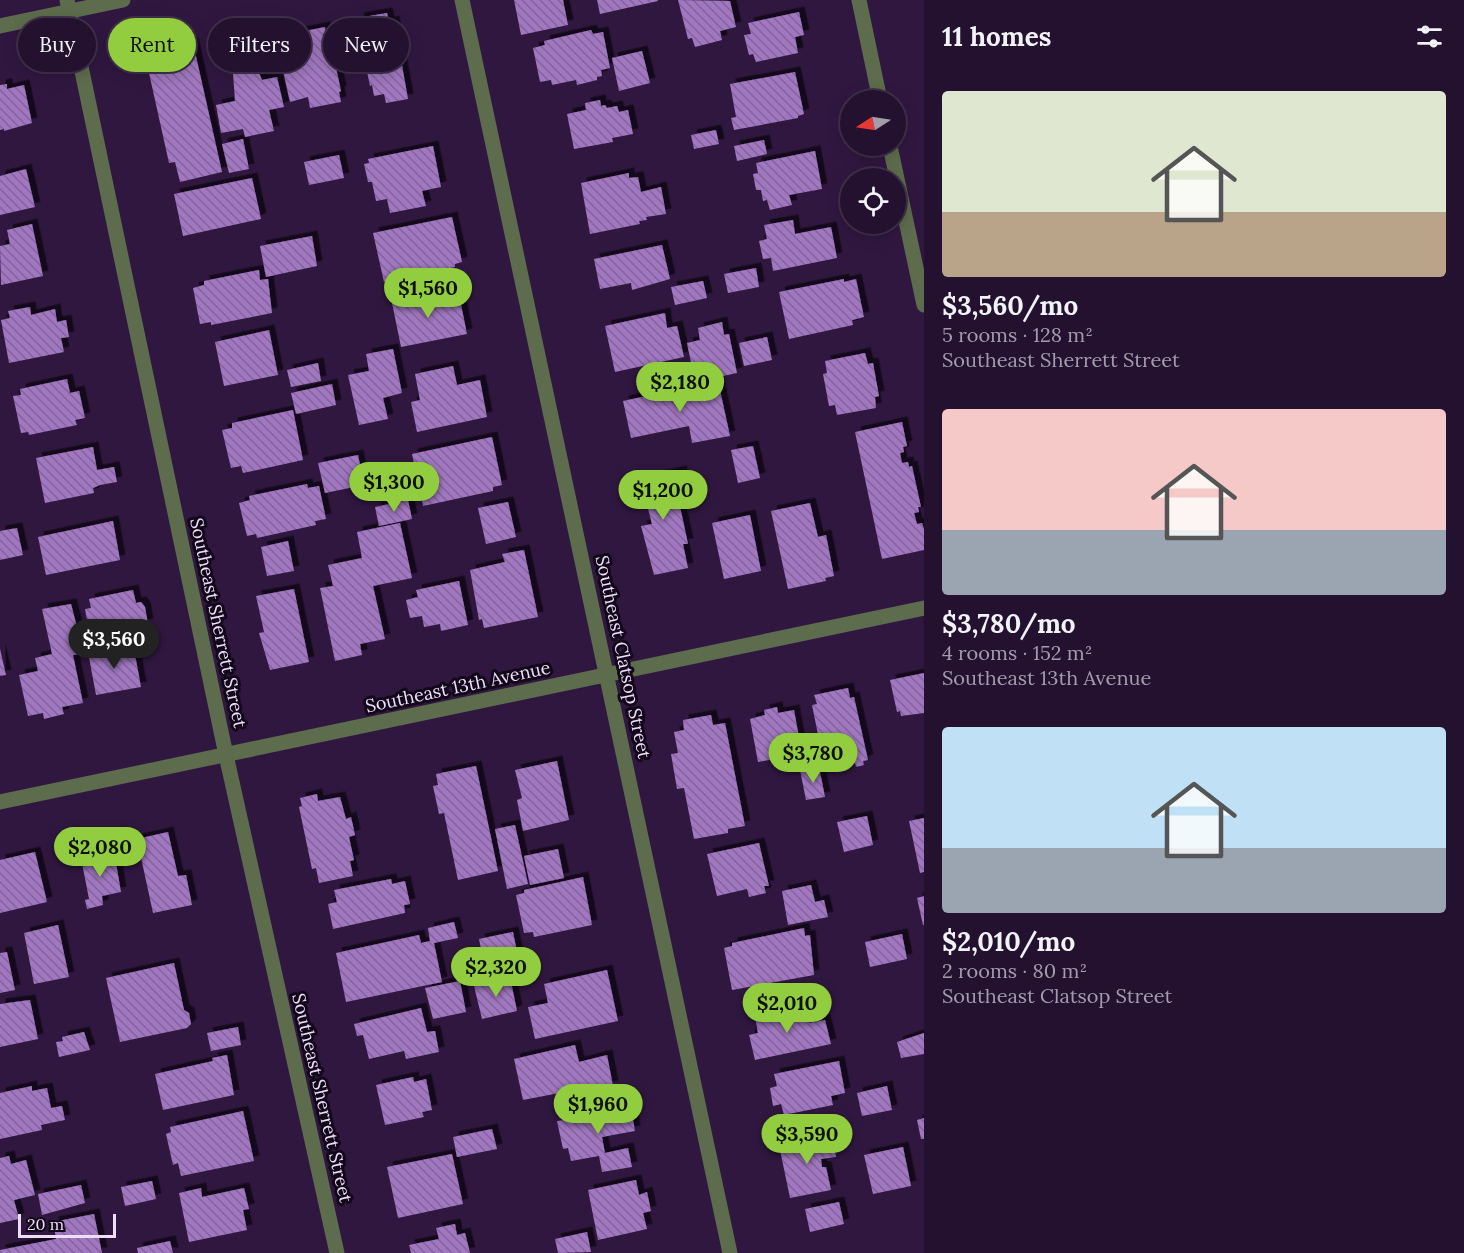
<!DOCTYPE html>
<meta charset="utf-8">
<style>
:root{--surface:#241130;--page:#301f3c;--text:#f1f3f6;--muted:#a39dab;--line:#41314c;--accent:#92cd3f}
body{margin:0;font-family:Lora,serif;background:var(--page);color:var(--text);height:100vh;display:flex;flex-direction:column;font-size:22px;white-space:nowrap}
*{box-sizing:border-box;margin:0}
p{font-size:20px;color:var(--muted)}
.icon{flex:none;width:33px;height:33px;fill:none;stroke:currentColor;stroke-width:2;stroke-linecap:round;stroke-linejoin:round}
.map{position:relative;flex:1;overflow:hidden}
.side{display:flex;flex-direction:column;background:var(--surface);width:540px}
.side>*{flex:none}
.hud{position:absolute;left:18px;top:18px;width:570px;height:54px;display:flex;gap:12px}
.needle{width:39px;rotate:258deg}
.buttons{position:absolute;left:840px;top:90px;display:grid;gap:12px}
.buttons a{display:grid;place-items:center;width:66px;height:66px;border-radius:50%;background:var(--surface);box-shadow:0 3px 15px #0003,0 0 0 2px var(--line);font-size:30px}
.scale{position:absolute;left:18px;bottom:15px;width:98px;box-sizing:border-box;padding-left:6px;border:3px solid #ecdef9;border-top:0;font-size:16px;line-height:21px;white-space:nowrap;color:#ecdef9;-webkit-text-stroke:4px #13081a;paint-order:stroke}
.price{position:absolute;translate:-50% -51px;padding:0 14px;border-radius:21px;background:var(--accent);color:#111;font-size:20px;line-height:39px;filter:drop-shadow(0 2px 3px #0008)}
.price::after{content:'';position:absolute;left:50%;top:36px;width:18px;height:14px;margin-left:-9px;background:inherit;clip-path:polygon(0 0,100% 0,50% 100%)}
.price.active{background:#222;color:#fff}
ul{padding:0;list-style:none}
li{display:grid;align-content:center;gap:12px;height:318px;padding:0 18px}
li span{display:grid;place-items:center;height:186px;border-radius:6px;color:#555}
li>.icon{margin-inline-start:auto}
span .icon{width:108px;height:108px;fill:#fffc;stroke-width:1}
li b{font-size:26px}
h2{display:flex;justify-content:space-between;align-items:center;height:72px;padding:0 18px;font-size:26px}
.tag{padding:0 21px;border-radius:27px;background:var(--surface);box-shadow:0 3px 15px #0003,0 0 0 2px var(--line);font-size:21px;line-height:54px}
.tag.active{background:var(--accent);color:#111}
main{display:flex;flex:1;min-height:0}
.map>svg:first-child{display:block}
.building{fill:url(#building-back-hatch);filter:url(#shadow)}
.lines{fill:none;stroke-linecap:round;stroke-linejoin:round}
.street{stroke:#5d6c4c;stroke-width:15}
.labels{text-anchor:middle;stroke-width:6;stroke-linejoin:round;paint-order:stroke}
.street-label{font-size:18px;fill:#ecdef9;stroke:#13081a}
</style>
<main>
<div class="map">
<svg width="924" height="1253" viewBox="0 0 924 1253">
<defs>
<pattern id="building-back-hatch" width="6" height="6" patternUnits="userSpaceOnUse" patternTransform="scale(1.5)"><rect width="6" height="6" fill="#a177c1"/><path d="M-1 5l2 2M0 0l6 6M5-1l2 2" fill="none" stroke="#826598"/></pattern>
<filter id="shadow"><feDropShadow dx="5.5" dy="-5.5" stdDeviation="0" flood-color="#0009"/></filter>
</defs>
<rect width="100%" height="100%" fill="#301740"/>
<!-- building -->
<path class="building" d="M 514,0 L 563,0 L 568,25 L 521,35 Z
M 597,0 L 658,0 L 658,1 L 600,14 Z
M 678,0 L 730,1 L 736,27 L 720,31 L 722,40 L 695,47 L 692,38 L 688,39 Z
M 799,12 L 804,35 L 795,37 L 798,53 L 756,62 L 753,54 L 749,55 L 744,35 L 751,34 L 748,23 Z
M 387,13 L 389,22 L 394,21 L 408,99 L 386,103 L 384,94 L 374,96 L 372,85 L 370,86 L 358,29 L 361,29 L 358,18 Z
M 325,27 L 326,36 L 329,35 L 341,91 L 339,92 L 341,102 L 310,108 L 308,97 L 290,102 L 278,48 L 294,45 L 295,33 Z
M 591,30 L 593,34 L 603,32 L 610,68 L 601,70 L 602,76 L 597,77 L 597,80 L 577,85 L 576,80 L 552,85 L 551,80 L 540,82 L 533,48 L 545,45 L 544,41 Z
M 193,43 L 222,172 L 180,182 L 175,162 L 169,163 L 149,73 L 155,72 L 151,53 Z
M 642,51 L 650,83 L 619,91 L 612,58 Z
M 257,68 L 262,80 L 277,77 L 284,107 L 269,110 L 274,131 L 245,137 L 243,129 L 221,133 L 216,105 L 235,101 L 233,73 Z
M 795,72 L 804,114 L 798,116 L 798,118 L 734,130 L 731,118 L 736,117 L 730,84 Z
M 7,84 L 7,89 L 24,85 L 32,123 L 4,131 L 4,129 L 0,130 L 0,85 Z
M 600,100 L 601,106 L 605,105 L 607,108 L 617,106 L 619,112 L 628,110 L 633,134 L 612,138 L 613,142 L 574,149 L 567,114 L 586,110 L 585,103 Z
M 716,130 L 719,144 L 694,149 L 691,135 Z
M 243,139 L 249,169 L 229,173 L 222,144 Z
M 764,140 L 767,154 L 737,161 L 734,146 Z
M 433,146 L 441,187 L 422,191 L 426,206 L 390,213 L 387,199 L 376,201 L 372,182 L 368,182 L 364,164 L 369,163 L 368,159 Z
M 815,151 L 822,189 L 789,195 L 792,205 L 770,210 L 767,200 L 763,201 L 761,190 L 756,190 L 753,174 L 758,173 L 756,163 Z
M 339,155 L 344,178 L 309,185 L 304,162 Z
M 26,169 L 35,207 L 0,215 L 0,176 Z
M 629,173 L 629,178 L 638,177 L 641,192 L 661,187 L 666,214 L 646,217 L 647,220 L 639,221 L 640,224 L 590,234 L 581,183 Z
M 252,178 L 261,219 L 183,236 L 174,194 Z
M 452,217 L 462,262 L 455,264 L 455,267 L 384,282 L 373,233 Z
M 793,220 L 795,234 L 831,227 L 837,258 L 773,271 L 771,258 L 763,259 L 759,241 L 767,239 L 764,225 Z
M 32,224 L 43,276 L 1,285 L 0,246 L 10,244 L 7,230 Z
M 312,236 L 317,266 L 266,277 L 260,246 Z
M 662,245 L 670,279 L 632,290 L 631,283 L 600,289 L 594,259 Z
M 756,268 L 759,287 L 728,293 L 724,274 Z
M 259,270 L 260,280 L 268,279 L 272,313 L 211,325 L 211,322 L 200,324 L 193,288 L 204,285 L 204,281 Z
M 844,279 L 844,282 L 856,279 L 864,317 L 852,320 L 853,325 L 789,339 L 779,292 Z
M 703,281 L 707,298 L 675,305 L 671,287 Z
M 412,295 L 414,303 L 459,295 L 467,334 L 401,347 L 391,298 Z
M 30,307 L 31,315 L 55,309 L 57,322 L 66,320 L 69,337 L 61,338 L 64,352 L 9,363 L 1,320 L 10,318 L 8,311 Z
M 665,313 L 667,328 L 677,326 L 684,357 L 615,372 L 605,326 Z
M 722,322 L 724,335 L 729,334 L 737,373 L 695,382 L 687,343 L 700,340 L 698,328 Z
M 269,330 L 278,375 L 224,386 L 215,342 Z
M 767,337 L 772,360 L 744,366 L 739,343 Z
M 393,349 L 402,393 L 383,398 L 388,419 L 359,425 L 348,375 L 369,371 L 366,354 Z
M 865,353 L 868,364 L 873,363 L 879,396 L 875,397 L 876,408 L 837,415 L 835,405 L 829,406 L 823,374 L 827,373 L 825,361 Z
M 318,363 L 321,381 L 291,387 L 287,370 Z
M 453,366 L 457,385 L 480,380 L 487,417 L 417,432 L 411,402 L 420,400 L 415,374 Z
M 67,379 L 70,393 L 79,391 L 85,418 L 75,420 L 77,425 L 29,435 L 28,432 L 21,433 L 13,396 L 21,395 L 20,389 Z
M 718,381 L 730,436 L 692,443 L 689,426 L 631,438 L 623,401 Z
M 332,384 L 336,405 L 296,414 L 291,393 Z
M 293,410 L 303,460 L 243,473 L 241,466 L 231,468 L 222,430 L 232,428 L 232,423 Z
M 902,422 L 907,446 L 903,447 L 904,452 L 900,453 L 902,463 L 908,462 L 909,467 L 912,466 L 921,507 L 918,507 L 919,512 L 914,513 L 917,524 L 922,523 L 924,529 L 924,550 L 882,559 L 855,432 Z
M 492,437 L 502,485 L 493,487 L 493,491 L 423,506 L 412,454 Z
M 753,446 L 760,478 L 738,483 L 731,450 Z
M 93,447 L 97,470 L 114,467 L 117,482 L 100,485 L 93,488 L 94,493 L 45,503 L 36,458 Z
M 358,455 L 364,485 L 325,493 L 318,463 Z
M 681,471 L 686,494 L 678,497 L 688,544 L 683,544 L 688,568 L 654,575 L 641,526 L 652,524 L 647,505 L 637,507 L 631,482 Z
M 307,484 L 308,488 L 319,486 L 326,519 L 315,521 L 316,525 L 257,538 L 256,534 L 247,536 L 239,503 L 250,500 L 249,496 Z
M 408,500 L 412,519 L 379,526 L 375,507 Z
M 508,502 L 516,537 L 486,544 L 478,508 Z
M 810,503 L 818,537 L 826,535 L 834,576 L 825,578 L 826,581 L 788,589 L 771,511 Z
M 750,515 L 761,571 L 724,579 L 712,523 Z
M 113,521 L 120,560 L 46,575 L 38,537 Z
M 400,523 L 412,578 L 373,586 L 385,639 L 360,644 L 362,655 L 335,661 L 320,588 L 333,586 L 328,565 L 362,558 L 357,532 Z
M 17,528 L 23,555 L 0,560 L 0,531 Z
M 288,541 L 294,571 L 267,576 L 261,547 Z
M 524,550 L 538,617 L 484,628 L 482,619 L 479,620 L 470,570 L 505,562 L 502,554 Z
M 459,581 L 468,625 L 441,631 L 440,624 L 424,627 L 422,616 L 410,618 L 406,600 L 418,597 L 416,590 Z
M 294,589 L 309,662 L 270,670 L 259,633 L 264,632 L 256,596 Z
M 133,590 L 136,603 L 141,602 L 145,607 L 148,624 L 90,636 L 85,609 L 91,608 L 89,599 Z
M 71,604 L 84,654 L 73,655 L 83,703 L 62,707 L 64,714 L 44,719 L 43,713 L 28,716 L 19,675 L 38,671 L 35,658 L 52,654 L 42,609 Z
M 133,644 L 141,687 L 96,695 L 88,652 Z
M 0,649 L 6,675 L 0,676 Z
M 924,673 L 924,713 L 901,716 L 900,711 L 897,712 L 890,680 Z
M 848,688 L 850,698 L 854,697 L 868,760 L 863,761 L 864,765 L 856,767 L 855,763 L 825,769 L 812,705 L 817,704 L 814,695 Z
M 777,707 L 778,713 L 794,710 L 802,754 L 758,762 L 750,719 L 765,715 L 764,710 Z
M 711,715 L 713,725 L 725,723 L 745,826 L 728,829 L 728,833 L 694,839 L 684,788 L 677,789 L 671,754 L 678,753 L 674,732 L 684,730 L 683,720 Z
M 557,761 L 569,820 L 523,831 L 517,800 L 522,798 L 515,770 Z
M 476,766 L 498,871 L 458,880 L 444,813 L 439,814 L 433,786 L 438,785 L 436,774 Z
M 819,767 L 825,797 L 806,800 L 800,770 Z
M 317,794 L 318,801 L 340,797 L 346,819 L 351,817 L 355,835 L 349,837 L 354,860 L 350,861 L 353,876 L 319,883 L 316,868 L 312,869 L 299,807 L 302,806 L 300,798 Z
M 867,816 L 873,845 L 844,852 L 837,822 Z
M 924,818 L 924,872 L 920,873 L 909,821 Z
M 515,825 L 528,884 L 507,889 L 495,829 Z
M 168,832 L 178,876 L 186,875 L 192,905 L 153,913 L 137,839 Z
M 759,843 L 769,886 L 764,886 L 766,893 L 749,897 L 747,889 L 717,896 L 707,854 Z
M 558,849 L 564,878 L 530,885 L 524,856 Z
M 35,852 L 47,902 L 0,913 L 0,860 Z
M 114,852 L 121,892 L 102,896 L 103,905 L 87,909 L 85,900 L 89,899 L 81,858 Z
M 583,877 L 592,925 L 534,937 L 533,932 L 524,933 L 516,895 L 524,893 L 524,890 Z
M 391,879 L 392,884 L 405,881 L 410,904 L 404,905 L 405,913 L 333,929 L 328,904 L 337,902 L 334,890 Z
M 811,885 L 815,902 L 824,900 L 828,917 L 788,925 L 782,891 Z
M 924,896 L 924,925 L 923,925 L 917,898 Z
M 454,922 L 458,938 L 434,943 L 442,982 L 346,1002 L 336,953 L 419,935 L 421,943 L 430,941 L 428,928 Z
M 58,925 L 69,977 L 34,984 L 24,933 Z
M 804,928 L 805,936 L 810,935 L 814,975 L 732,990 L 724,948 L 732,946 L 732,943 Z
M 513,932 L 519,962 L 485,969 L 479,939 Z
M 902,934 L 907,959 L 870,967 L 865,942 Z
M 7,952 L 15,990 L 0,993 L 0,953 Z
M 174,963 L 184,1010 L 189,1013 L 191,1024 L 187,1028 L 120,1042 L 106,978 Z
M 607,970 L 618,1021 L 535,1039 L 528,1007 L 548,1003 L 544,984 Z
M 510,977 L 517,1011 L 482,1019 L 474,986 Z
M 460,981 L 466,1012 L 433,1019 L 425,988 Z
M 30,1000 L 38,1039 L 0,1047 L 0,1004 Z
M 806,1007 L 809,1023 L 825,1020 L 831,1044 L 755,1060 L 749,1035 L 758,1033 L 755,1017 Z
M 421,1008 L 427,1032 L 435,1031 L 439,1052 L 406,1059 L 404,1051 L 369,1059 L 363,1035 L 357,1036 L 354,1024 Z
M 238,1027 L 241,1045 L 211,1051 L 207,1033 Z
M 84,1032 L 90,1050 L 59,1057 L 56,1042 L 63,1041 L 62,1037 Z
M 924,1033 L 924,1054 L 901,1058 L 897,1042 Z
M 575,1045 L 579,1062 L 607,1055 L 613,1086 L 581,1093 L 580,1089 L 523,1100 L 514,1059 Z
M 227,1055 L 234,1095 L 163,1110 L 155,1074 L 213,1061 L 212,1058 Z
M 839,1061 L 845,1093 L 831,1096 L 833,1105 L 784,1115 L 781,1104 L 773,1106 L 770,1088 L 777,1086 L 774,1074 Z
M 413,1077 L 414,1082 L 426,1079 L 432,1110 L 422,1112 L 424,1117 L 385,1125 L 376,1085 Z
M 32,1086 L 32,1091 L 47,1088 L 51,1108 L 62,1106 L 65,1120 L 41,1125 L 42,1130 L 0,1139 L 0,1093 Z
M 887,1086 L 892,1110 L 862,1116 L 857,1093 Z
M 630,1103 L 635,1131 L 602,1137 L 605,1153 L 628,1148 L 632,1167 L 602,1172 L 599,1156 L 571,1161 L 568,1148 L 563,1149 L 557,1121 L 564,1120 L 564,1116 Z
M 243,1111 L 254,1161 L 181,1176 L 178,1163 L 173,1165 L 166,1134 L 171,1132 L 170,1127 Z
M 924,1118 L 924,1139 L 921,1139 L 917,1120 Z
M 492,1129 L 497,1149 L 457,1157 L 453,1137 Z
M 832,1134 L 836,1157 L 821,1159 L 822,1167 L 826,1167 L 831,1190 L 790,1198 L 779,1145 Z
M 903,1147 L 911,1186 L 873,1194 L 864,1155 Z
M 452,1154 L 463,1204 L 398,1218 L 387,1167 Z
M 9,1156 L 11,1164 L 26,1160 L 35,1195 L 14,1200 L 19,1219 L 0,1223 L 0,1158 Z
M 636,1180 L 639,1195 L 647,1192 L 651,1211 L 643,1213 L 647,1229 L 598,1240 L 588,1190 Z
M 152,1181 L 156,1199 L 125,1206 L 121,1187 Z
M 81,1185 L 85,1203 L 42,1215 L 38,1194 Z
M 201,1188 L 202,1197 L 244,1188 L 249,1209 L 243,1210 L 247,1230 L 189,1242 L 179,1193 Z
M 839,1202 L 844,1224 L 810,1232 L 805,1209 Z
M 94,1214 L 102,1253 L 0,1253 L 0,1250 L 56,1239 L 53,1222 Z
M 455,1224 L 457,1235 L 465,1233 L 470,1253 L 411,1253 L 409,1245 L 439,1239 L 436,1228 Z
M 587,1232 L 591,1252 L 558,1253 L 555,1239 Z
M 170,1241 L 173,1253 L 138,1253 L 137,1248 Z"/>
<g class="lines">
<!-- street -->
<path class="street" d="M 67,0 L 226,755 L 337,1253
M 462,0 L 730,1253
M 859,0 L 880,100
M 0,26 L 123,0
M 890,146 L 924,305
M 0,802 L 924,608"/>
</g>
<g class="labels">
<!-- street labels -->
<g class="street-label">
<text transform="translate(218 623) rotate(78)" y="6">Southeast Sherrett Street</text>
<text transform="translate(623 657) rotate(78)" y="6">Southeast Clatsop Street</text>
<text transform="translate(458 687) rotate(-12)" y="6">Southeast 13th Avenue</text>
<text transform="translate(322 1098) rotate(77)" y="6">Southeast Sherrett Street</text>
</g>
</g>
</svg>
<div class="buttons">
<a><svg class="needle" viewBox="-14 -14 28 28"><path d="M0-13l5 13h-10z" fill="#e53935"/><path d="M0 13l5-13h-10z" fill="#a39dab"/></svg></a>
<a><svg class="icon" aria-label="locate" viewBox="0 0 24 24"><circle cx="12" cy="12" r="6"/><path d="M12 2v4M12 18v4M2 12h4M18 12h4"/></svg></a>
</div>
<div class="scale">20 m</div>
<b class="price" style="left:428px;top:319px">$1,560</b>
<b class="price" style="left:680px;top:413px">$2,180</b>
<b class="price" style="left:394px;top:513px">$1,300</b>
<b class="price" style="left:663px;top:521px">$1,200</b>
<b class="price active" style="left:114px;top:670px">$3,560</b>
<b class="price" style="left:813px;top:784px">$3,780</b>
<b class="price" style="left:100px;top:878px">$2,080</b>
<b class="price" style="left:496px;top:998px">$2,320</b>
<b class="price" style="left:787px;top:1034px">$2,010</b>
<b class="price" style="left:598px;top:1135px">$1,960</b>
<b class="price" style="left:807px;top:1165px">$3,590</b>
<div class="hud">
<a class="tag">Buy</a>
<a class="tag active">Rent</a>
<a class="tag">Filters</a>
<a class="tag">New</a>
</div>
</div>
<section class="side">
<h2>11 homes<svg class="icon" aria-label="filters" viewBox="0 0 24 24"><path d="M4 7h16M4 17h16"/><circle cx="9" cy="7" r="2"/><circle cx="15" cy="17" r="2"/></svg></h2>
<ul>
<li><span style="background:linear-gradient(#dfe7d0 65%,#b9a48a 0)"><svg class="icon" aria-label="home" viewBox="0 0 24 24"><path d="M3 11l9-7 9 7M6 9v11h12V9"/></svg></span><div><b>$3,560/mo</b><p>5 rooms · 128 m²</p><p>Southeast Sherrett Street</p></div></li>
<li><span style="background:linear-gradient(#f6c9c9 65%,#9aa5b1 0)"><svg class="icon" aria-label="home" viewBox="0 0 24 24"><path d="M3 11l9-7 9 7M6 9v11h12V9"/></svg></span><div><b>$3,780/mo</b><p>4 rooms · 152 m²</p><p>Southeast 13th Avenue</p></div></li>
<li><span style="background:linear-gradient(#bfe0f5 65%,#9aa5b1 0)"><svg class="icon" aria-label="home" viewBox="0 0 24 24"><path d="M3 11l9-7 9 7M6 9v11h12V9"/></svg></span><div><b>$2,010/mo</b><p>2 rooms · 80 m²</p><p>Southeast Clatsop Street</p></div></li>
</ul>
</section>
</main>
